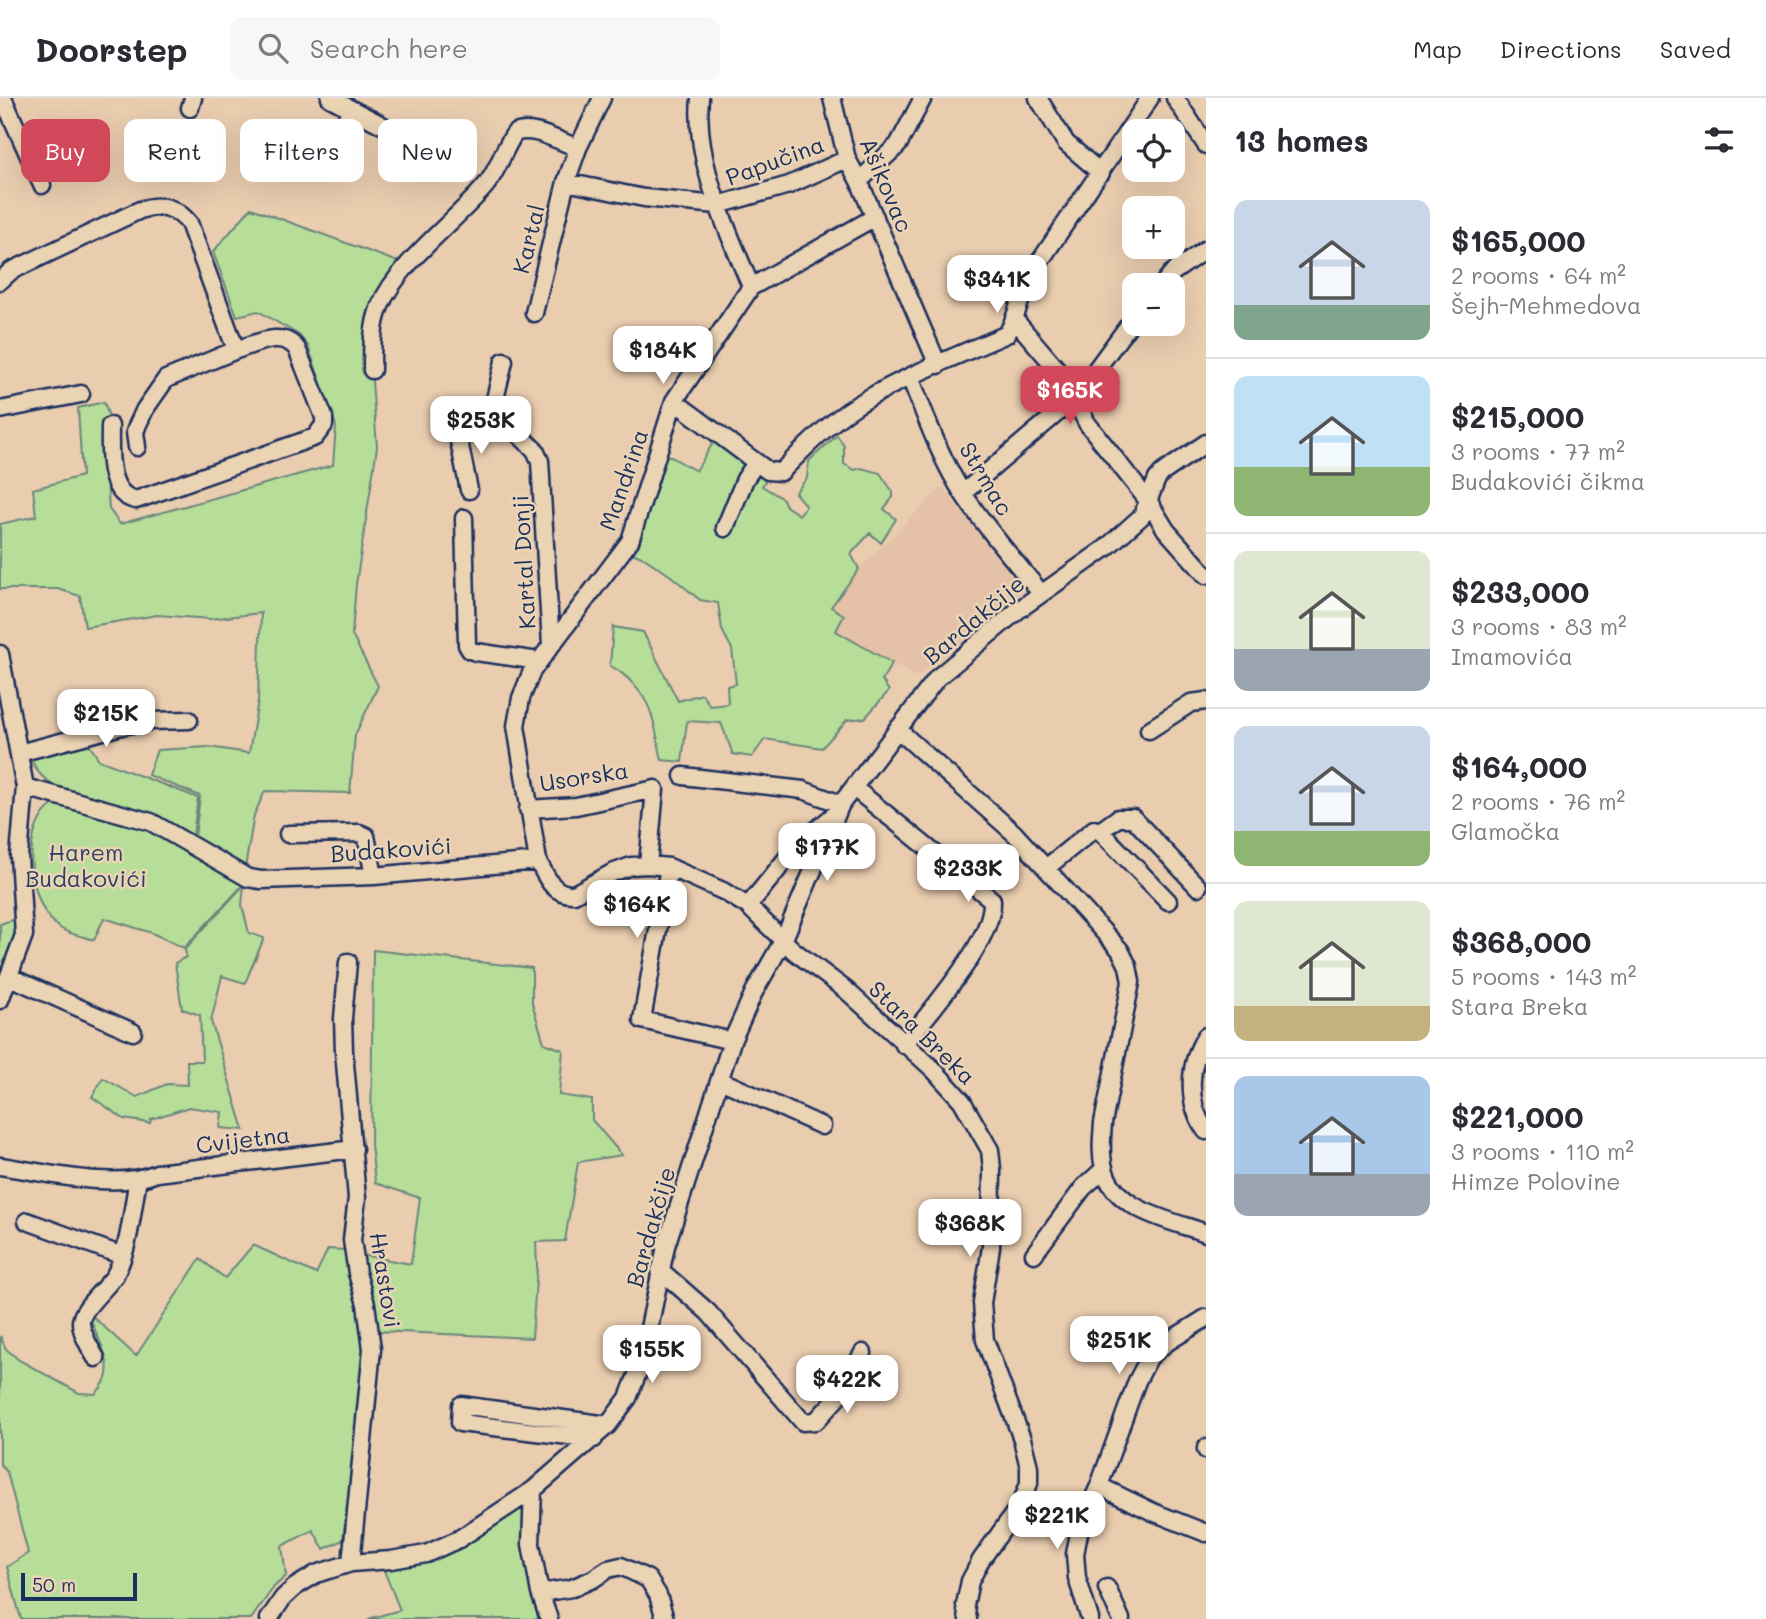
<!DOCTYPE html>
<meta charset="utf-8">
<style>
:root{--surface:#fff;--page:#f7f7f7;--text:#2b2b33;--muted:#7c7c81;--line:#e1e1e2;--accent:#d1495b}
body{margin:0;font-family:Mali,sans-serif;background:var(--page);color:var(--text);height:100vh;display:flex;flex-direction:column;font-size:26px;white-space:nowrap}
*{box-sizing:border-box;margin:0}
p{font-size:23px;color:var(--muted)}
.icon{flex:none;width:38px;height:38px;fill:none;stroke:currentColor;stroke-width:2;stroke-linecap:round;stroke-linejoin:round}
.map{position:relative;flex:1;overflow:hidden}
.side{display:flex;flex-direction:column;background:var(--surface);width:560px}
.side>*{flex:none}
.banner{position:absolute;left:21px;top:21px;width:665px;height:63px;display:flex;gap:14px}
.buttons{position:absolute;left:1122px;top:21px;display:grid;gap:14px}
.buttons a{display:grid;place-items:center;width:63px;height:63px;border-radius:14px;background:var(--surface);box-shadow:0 7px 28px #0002;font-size:35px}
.scale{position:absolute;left:21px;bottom:18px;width:116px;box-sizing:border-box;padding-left:7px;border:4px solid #1b2f5e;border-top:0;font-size:19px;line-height:24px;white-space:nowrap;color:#1b2f5e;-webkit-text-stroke:5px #ebd4b4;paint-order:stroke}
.price{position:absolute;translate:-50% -60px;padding:0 16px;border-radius:14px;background:#fff;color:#222;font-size:23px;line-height:46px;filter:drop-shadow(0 2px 4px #0008)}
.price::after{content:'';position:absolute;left:50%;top:42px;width:21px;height:16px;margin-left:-10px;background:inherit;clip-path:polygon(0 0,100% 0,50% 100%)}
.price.active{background:var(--accent);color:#fff}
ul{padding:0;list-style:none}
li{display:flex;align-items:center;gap:21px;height:175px;padding:0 28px}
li+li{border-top:2px solid var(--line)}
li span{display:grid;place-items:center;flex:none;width:196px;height:140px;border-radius:14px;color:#555}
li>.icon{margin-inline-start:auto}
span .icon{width:84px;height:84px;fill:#fffc;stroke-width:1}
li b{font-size:30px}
h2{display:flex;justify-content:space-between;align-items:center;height:84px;padding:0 28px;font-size:30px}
.chip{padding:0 24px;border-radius:14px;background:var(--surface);box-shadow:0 7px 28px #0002;font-size:24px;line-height:63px}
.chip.active{background:var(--accent);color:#fff}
header{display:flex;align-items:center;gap:42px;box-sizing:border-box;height:98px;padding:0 35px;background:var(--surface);border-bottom:2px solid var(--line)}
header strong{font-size:33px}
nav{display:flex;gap:38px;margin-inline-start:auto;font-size:24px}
.search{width:490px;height:63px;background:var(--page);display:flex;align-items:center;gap:18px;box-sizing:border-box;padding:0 24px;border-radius:14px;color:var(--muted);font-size:26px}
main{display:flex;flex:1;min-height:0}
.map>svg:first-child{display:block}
.built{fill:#e5c1a8}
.green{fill:#b7de99;stroke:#69867c;stroke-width:2}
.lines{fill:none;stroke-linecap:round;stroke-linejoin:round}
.minor-casing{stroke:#1b2f5e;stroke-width:21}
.minor{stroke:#ebd4b4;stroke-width:16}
.labels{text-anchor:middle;stroke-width:5;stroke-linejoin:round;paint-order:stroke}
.street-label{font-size:23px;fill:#1b2f5e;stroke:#ebd4b4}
.park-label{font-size:23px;fill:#2b4064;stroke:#ebd4b4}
</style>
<header>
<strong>Doorstep</strong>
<div class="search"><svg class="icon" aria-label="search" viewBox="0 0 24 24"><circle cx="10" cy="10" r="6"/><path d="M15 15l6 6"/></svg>Search here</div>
<nav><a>Map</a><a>Directions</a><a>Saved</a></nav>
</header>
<main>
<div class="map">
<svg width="1206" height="1521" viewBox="0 0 1206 1521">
<rect width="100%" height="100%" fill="#eacdaf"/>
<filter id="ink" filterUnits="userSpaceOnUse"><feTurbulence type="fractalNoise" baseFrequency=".0143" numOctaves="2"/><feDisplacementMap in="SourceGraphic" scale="14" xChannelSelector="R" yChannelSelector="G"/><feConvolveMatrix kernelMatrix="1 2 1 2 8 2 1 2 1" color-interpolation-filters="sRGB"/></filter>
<g filter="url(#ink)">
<!-- built -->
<path class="built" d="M 942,389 L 1032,487 L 917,579 L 835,532 L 831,509 L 859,471 Z"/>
<!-- green -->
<path class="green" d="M 251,110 L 398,164 L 378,195 L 367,217 L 377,349 L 356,486 L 352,537 L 378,588 L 355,637 L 350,695 L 265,693 L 254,717 L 245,770 L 195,739 L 200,698 L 148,677 L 157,652 L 209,649 L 249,655 L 258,603 L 261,515 L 210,521 L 157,517 L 85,529 L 80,498 L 58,491 L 0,491 L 0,426 L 36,418 L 33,391 L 82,378 L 78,310 L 104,304 L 109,319 L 105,351 L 109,411 L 120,426 L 333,367 L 336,328 L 308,248 L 299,237 L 258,213 L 237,218 L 213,154 Z
M 837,337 L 844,348 L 844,366 L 854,372 L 861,370 L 880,375 L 893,394 L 893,399 L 884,411 L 896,421 L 881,445 L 870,435 L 851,456 L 859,471 L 831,509 L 844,517 L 836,533 L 892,565 L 882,582 L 889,593 L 865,620 L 847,622 L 822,650 L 765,641 L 752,659 L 733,656 L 721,625 L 687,623 L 682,664 L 662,662 C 658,646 656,628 650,612 C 644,596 626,575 610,568 L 613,529 L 643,534 L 678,603 L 702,596 L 710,608 L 728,606 L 727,588 L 736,586 L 732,551 L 722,532 L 718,505 L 700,502 L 671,478 L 644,460 L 630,454 L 666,356 L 696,373 L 714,343 L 741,363 L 768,378 L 762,388 L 783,401 L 786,408 L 799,417 L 806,408 L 795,395 L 807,380 L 809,363 Z
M 87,643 L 99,662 L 198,700 L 193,737 L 157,719 L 58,689 C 43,681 37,675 30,659 Z
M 54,706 L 112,718 L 150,730 L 243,787 L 184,850 L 152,835 L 104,820 L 94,842 C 78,837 61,835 50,821 C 28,794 21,727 54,706 Z
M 244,787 L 242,807 L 249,835 L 264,840 L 245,885 L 222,878 L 211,923 L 244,1032 L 220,1030 L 222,1014 L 189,1009 L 151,1021 L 150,1025 L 124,1021 L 92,999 L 103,980 L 137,999 L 167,986 L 188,987 L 187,963 L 202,963 L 200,917 L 182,911 L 175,865 L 186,859 L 185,851 Z
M 15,821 L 19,842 L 0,893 L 0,826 Z
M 373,852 L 532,870 L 532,905 L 544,945 L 563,952 L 559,997 L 592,1002 L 592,1022 L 622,1057 L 578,1064 L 565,1143 L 536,1144 L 537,1168 L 532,1240 L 376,1233 L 357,1156 L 411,1166 L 420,1100 L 375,1085 L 371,1046 Z
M 253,1147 L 316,1176 L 328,1151 L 345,1152 L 360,1202 L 365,1250 L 343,1442 L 324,1451 L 313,1432 L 282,1448 L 286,1478 L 274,1489 L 251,1521 L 21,1521 L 7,1469 L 28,1455 L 7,1374 L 0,1366 L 0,1238 L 6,1251 L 19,1262 L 79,1295 L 95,1296 C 124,1270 95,1243 89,1215 L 136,1258 L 200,1161 L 225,1180 Z
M 528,1404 L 530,1474 L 539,1521 L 368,1521 L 400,1512 L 383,1470 C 444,1465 479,1437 528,1404 Z"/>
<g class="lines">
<defs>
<path id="minor" d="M 3,0 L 42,87
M 330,0 L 384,28
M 700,0 C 694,66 727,129 751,189
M 832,0 L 847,61 L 859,83 L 938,267
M 1038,0 L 1066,45 L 1101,75
M 1175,0 L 1206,47
M 190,10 L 193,0
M 338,51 L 336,43 L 351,11
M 859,83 L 898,47 L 923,0
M 566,84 L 644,100 L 718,107 L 789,87 L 847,61
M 0,183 L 11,173 L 140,112 C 160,105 175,108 189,125 L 236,252 C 256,246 282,231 297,251 L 324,319 L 324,327 L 315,339 L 136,402 C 106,397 110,351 110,328
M 1162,187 L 1172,175 L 1206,151
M 534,215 L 566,84 L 578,50 L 602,0
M 1015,222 L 1062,277 L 1087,325 L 1149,404 L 1166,432 L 1206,477
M 372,272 C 372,250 372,228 380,208 C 399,164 455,124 486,87 C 499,71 503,51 515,35 C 533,27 560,44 578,50
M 910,279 C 926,319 941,362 964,397 C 987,432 1015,463 1041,495
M 674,303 L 768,373 L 781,374 C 804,350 829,325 857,307 C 904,278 957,258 1007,236 C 1018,217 1020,197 1030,178 L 1150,0
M 0,312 L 81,296
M 499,328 L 496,297 L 504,263
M 137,349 L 135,334 L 138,326 L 145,311 L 166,281 L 236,252
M 469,392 L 459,343 L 464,336 L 499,328 L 515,333 L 535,352 L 540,363 L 551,547
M 963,395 L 1075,300 L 1134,220
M 464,420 L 467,547 L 470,552 L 476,554 L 539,563
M 725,430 L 745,381 L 756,365
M 0,556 L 25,689 L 19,758 L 24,837 L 0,902
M 897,631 L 1014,735 L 1120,852 L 1128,868 L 1131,884 L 1103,1025 C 1102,1040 1100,1055 1104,1070 C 1114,1113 1170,1122 1206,1135
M 1149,632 L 1191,605 L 1206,603
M 19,655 L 122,628 L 151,623 L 189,622
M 683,678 L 803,692 L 841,706
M 25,689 L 151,724 L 248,780 L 261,782 L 374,778 L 538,763 C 547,780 553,797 574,796 L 612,775 L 631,768 L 648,767 L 669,769 L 723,793 L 748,808 L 794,853 L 847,893 L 933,971 L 962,1003 L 990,1052 L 992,1071 L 991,1149 L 982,1205 L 985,1242 L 1022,1341 L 1029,1369 L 1029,1385 L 1022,1404 L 981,1462 L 970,1483 L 965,1507 L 968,1521
M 854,690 L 992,802 C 994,844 929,913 904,947
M 528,711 L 576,708 L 655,691 L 648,767
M 1100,733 L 1118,720 L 1133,720 L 1198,789
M 288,736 L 359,735 L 366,738 L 374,778
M 538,763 L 516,628 L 521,600 L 532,573 L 630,443 L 674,303 L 751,189 L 875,119
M 669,769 L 642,922 L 732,943
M 1046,770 L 1094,731 L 1100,733 L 1168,803
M 748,808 L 796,749 L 833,718
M 348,864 L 343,920 L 344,954 L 357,1100 L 352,1142 L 357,1175 L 366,1206 L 372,1251 L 351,1465
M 10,879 L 133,934
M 1206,938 C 1188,966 1186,1005 1206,1033
M 720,982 L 822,1028
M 0,1068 C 45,1074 115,1093 157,1075 L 354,1051
M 27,1123 L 123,1158
M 1034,1156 L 1083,1090 L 1104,1071
M 660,1172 L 708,1214 L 803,1324 L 816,1323 L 837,1300 L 863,1255
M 96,1260 C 90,1250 82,1237 81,1225 C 80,1211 107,1190 115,1177 C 130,1149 132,1112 138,1081
M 594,1341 L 460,1325 L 461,1307 L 608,1327
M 1206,1350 L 1206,1352
M 1099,1388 L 1153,1414 L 1206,1435
M 533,1392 L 531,1446 L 540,1495 L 549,1521
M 1107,1490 L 1121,1521
M 540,1495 L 572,1490 L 593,1481 L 608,1471 L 621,1468 L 648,1481 L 658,1497 L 665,1521
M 269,1521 L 283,1500 L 295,1489 L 316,1476 L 351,1465 L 391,1462 L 426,1456 L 459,1441 L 533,1392 L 608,1327 L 628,1300 L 642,1264 L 666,1148 L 732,943 L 754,894 L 783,843 L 841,706 L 937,580 L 1017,513 L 1106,450 L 1142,418 L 1157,381 L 1162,375 L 1206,345
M 1090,1521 L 1077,1480 L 1075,1456 L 1080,1430 L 1099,1388 L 1137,1283 L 1149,1260 L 1166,1245 L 1206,1220"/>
</defs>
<!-- minor casing -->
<use href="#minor" class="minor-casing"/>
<!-- minor -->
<use href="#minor" class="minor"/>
</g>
</g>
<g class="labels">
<!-- street labels -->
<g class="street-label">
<text transform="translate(775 63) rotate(-20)" y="8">Papučina</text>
<text transform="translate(886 87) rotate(67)" y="8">Ašikovac</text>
<text transform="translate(529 141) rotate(-76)" y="8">Kartal</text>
<text transform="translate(986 381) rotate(59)" y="8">Strmac</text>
<text transform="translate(624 382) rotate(-71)" y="8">Mandrina</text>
<text transform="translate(524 464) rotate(-93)" y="8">Kartal Donji</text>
<text transform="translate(974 522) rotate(-40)" y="8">Bardakčije</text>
<text transform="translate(584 679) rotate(-9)" y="8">Usorska</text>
<text transform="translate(391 752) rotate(-4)" y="8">Budakovići</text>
<text transform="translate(922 935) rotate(44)" y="8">Stara Breka</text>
<text transform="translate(243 1042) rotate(-7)" y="8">Cvijetna</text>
<text transform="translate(651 1129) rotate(-74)" y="8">Bardakčije</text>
<text transform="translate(385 1182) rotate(81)" y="8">Hrastovi</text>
</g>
<!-- park labels -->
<g class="park-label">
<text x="86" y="763">Harem<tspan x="86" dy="26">Budakovići</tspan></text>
</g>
</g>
</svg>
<div class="buttons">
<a><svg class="icon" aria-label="locate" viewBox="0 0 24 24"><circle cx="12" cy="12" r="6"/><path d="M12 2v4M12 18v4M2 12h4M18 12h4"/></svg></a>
<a>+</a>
<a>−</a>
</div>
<div class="scale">50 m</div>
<b class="price" style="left:997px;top:217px">$341K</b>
<b class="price" style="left:663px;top:288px">$184K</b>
<b class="price active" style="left:1070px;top:328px">$165K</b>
<b class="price" style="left:481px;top:358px">$253K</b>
<b class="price" style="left:106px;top:651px">$215K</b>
<b class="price" style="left:827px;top:785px">$177K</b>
<b class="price" style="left:968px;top:806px">$233K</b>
<b class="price" style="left:637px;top:842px">$164K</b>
<b class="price" style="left:970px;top:1161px">$368K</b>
<b class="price" style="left:1119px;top:1278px">$251K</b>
<b class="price" style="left:652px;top:1287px">$155K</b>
<b class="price" style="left:847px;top:1317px">$422K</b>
<b class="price" style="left:1057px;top:1453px">$221K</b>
<div class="banner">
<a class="chip active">Buy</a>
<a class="chip">Rent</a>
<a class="chip">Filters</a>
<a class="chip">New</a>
</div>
</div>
<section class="side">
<h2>13 homes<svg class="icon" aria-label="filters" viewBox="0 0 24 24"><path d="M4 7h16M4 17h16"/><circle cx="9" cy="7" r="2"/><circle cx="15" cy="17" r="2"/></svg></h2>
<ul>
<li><span style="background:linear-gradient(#c9d6e8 75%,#7fa58c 0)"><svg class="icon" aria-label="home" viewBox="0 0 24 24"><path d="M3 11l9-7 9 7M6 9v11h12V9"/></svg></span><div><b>$165,000</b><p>2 rooms · 64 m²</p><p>Šejh-Mehmedova</p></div></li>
<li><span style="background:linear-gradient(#bfe0f5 65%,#8fb573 0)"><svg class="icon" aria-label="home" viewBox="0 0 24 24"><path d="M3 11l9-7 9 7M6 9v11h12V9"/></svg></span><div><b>$215,000</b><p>3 rooms · 77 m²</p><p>Budakovići čikma</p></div></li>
<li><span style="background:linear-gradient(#dfe7d0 70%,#9aa5b1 0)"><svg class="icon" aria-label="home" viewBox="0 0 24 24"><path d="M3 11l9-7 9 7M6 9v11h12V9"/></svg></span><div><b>$233,000</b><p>3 rooms · 83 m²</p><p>Imamovića</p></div></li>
<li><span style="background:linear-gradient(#c9d6e8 75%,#8fb573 0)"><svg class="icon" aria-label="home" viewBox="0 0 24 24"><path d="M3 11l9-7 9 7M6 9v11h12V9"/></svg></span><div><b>$164,000</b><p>2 rooms · 76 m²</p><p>Glamočka</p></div></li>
<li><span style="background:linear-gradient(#dfe7d0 75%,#c2b280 0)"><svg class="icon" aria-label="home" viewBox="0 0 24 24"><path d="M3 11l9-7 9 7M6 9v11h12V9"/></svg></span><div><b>$368,000</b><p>5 rooms · 143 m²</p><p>Stara Breka</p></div></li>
<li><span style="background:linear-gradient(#a9c7e8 70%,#9aa5b1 0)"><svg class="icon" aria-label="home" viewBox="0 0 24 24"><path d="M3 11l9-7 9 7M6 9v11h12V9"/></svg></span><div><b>$221,000</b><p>3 rooms · 110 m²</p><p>Himze Polovine</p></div></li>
</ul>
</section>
</main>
